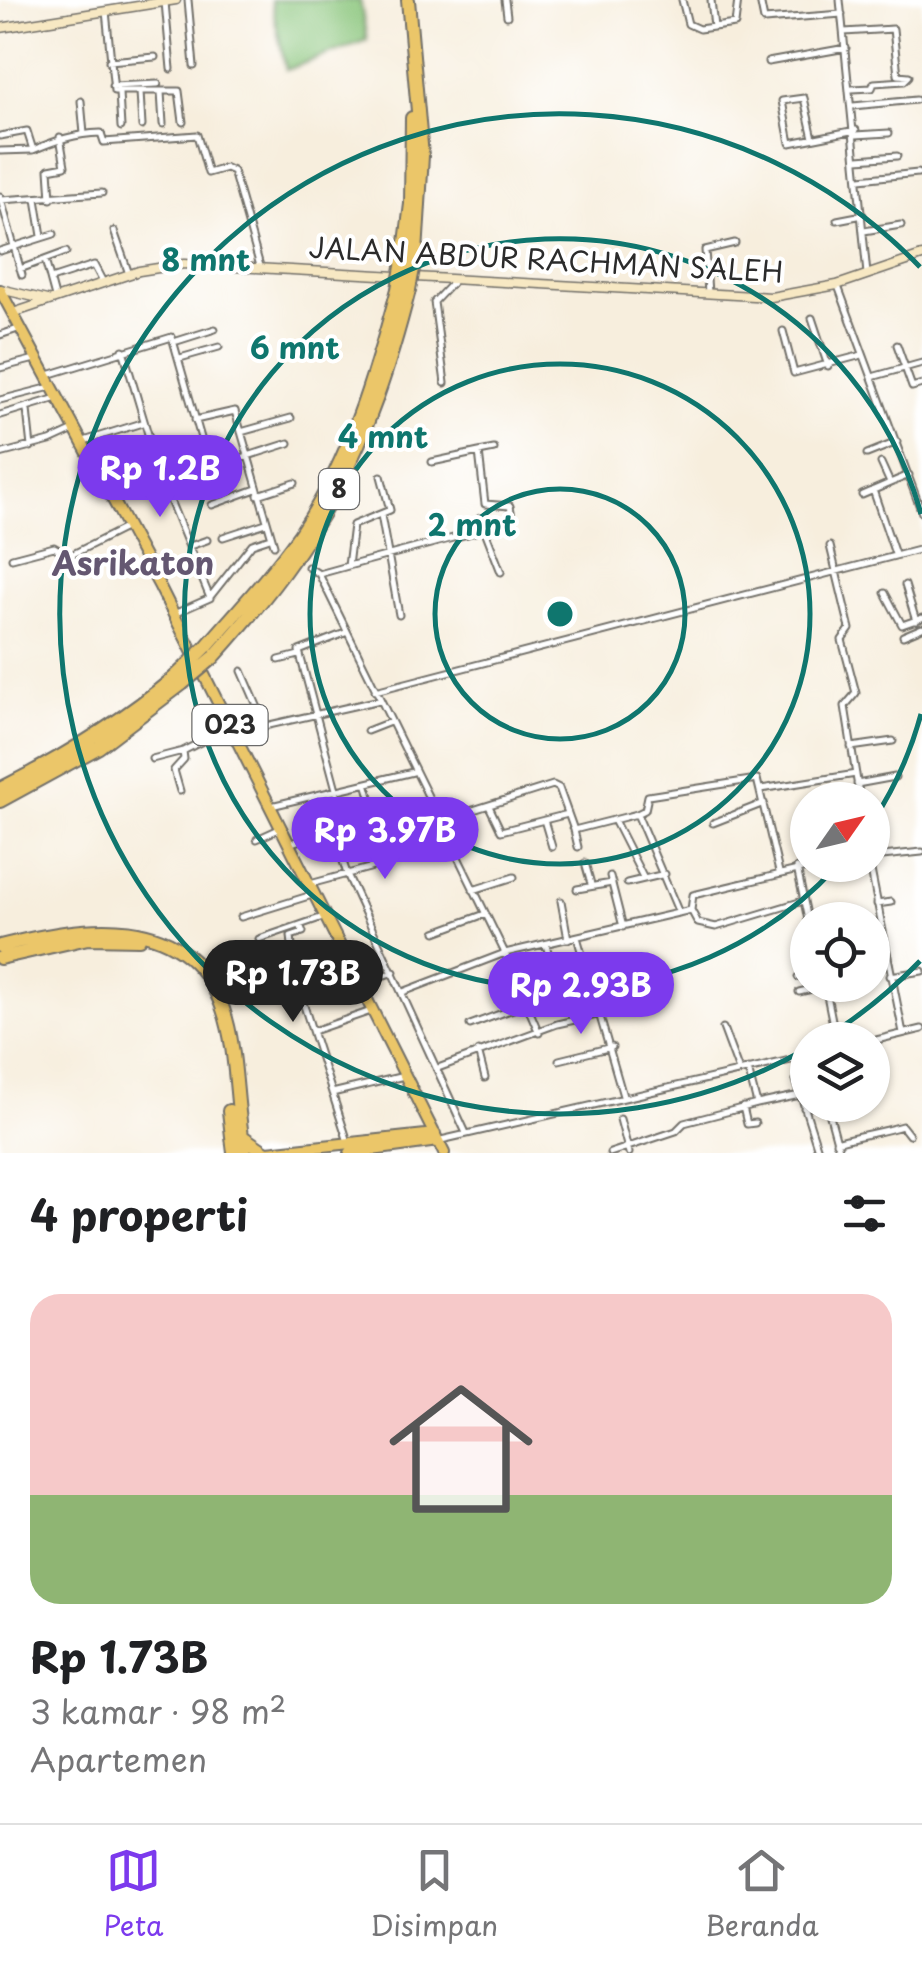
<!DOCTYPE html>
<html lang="id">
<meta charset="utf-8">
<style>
:root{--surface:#fff;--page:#f2f2f2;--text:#202124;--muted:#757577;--line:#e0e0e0;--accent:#7c3aed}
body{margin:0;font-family:"Playpen Sans",sans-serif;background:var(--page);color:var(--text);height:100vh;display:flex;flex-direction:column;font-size:38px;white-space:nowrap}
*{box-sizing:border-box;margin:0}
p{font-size:32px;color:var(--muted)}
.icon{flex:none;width:55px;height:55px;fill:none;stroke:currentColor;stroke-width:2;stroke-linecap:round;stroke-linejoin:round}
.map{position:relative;height:1153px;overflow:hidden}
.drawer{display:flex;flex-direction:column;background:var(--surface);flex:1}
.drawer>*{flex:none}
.needle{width:65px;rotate:56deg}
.controls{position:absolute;left:790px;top:782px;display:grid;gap:20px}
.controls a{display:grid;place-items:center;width:100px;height:100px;border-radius:50%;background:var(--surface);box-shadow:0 2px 8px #0004;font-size:50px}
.price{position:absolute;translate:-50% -85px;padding:0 22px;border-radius:35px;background:var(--accent);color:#fff;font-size:32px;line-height:65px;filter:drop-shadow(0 2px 5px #0008)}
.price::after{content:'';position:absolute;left:50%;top:60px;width:30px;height:22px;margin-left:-15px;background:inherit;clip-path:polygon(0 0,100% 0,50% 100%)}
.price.on{background:#222;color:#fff}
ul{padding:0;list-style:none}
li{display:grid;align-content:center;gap:20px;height:530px;padding:0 30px}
li span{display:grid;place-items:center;height:310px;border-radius:30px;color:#555}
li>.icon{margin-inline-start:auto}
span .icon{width:180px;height:180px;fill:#fffc;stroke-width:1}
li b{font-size:42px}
h2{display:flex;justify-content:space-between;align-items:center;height:120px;padding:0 30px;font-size:42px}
.menu{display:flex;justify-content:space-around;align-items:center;height:140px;border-top:2px solid var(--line);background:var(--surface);font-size:28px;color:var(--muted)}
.menu a{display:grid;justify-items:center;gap:5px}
.menu .on{color:var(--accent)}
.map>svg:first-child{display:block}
.green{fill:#89c57a;stroke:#5a7852;stroke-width:2.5}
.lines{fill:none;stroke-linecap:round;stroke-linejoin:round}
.street-casing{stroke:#726f69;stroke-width:9}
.secondary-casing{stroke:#726f69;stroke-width:11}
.primary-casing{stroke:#726f69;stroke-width:14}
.highway-casing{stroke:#726f69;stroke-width:16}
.street{stroke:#fff;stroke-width:5}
.secondary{stroke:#f7e8c3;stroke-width:8}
.primary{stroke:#ebc669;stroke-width:10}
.highway{stroke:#ebc669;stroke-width:12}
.highway-bridge-casing{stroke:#726f69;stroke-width:16;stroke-linecap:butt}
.highway-bridge{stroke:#ebc669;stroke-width:12}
.ring{fill:none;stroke:#0f766e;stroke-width:5}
.labels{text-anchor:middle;stroke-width:8;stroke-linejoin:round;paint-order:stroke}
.shield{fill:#fff;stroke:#6b6b6b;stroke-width:2.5}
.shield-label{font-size:25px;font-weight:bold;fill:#2b2b2b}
.street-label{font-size:28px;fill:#2b2b2b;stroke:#fff}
.quarter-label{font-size:32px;font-weight:bold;fill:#645771;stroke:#fff}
.centre{fill:#0f766e;stroke:#fff;stroke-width:5}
.ring-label{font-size:30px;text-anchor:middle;font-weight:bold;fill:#0f766e;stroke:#fff;stroke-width:8;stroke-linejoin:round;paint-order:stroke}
</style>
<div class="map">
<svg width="922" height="1153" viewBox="0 0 922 1153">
<rect width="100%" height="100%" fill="#fff"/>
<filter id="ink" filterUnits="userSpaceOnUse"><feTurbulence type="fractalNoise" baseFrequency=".01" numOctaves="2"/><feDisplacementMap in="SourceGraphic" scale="20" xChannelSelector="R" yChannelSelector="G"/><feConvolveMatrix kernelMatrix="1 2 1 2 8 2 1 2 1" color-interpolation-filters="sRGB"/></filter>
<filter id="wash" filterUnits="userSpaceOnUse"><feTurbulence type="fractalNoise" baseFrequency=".0048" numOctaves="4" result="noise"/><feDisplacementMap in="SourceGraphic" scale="40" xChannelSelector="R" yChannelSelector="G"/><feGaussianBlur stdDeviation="2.25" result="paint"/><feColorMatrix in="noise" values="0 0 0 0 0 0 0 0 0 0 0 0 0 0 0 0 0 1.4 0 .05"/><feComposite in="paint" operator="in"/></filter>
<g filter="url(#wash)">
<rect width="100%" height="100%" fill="#f7eedd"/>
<!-- green -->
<path class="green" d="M 271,0 L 360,0 L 367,40 L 286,70 Z"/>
</g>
<g filter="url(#ink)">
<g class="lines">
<defs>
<path id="street" d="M 188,0 L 194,66
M 505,0 L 507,16
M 682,0 L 688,24 L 699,29 L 735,24 L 738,0
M 711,0 L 714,27
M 760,0 L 764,20 L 842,14
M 840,0 L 867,274
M 165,2 L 171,69
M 106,11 L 114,91 L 179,91 L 183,122
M 844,32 L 893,29 L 898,75 L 909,76 L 904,81 L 874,83 L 872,88 L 852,89
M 109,61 L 155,57
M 768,62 L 846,48
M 112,86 L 158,84
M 140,92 L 142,126
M 161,92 L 163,124
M 119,93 L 121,127
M 81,101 L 84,134
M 853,106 L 916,100
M 856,135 L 889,133
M 0,136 L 27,131 L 33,150 C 57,140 74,134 101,133 L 104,142 L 197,135 L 208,173 L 226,168 L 233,171 L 260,266
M 813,138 L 804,98 L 782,101 L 790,143 L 856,130
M 0,151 L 33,150
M 858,159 L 897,156
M 860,179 L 918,173
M 0,196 L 22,275
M 36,199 L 42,236
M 51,199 L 49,169 L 65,166 L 60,137
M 1,200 L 102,193
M 837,220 L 863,215
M 114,231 L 129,274
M 864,231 L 901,225
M 0,251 L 54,234
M 45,260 L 55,297
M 20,269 L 66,252
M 51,279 L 94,265 L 103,282
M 838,286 L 922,513
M 708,293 L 705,250 L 735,243
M 812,318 L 828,366
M 783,331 L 794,373 L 862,355
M 0,335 L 18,329
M 177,341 L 215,329
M 897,345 L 912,387 L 922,384
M 123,350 L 162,481 L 210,598 L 176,613
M 180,358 L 219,347
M 0,368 L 35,359
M 48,375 L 172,337 L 209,466
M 872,377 L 922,363
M 445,383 L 434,302 L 453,282
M 0,400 L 51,387
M 27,410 L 31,447
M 0,415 L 57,398
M 195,420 L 235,411 L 274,545
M 241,432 L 291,418
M 84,441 L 142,423
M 0,454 L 50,441 L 74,430
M 867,454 L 897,442
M 432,462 L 479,452
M 890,483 L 909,475
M 873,490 L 895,554
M 258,495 L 295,483
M 862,495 L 890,483 L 881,463
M 115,498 L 289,443
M 212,505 L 256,489
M 381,515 L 399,615
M 480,518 L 501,572
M 223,537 L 266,523
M 190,546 L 207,540
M 830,546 L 850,629 L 842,640 L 856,693 L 845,706 L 860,800
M 12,558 L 54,547 L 69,556 L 125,528
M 348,566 L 513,522 L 510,506 L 485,504 L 479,452 L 494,449
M 308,567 L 319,574 L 505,953 L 539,1033
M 319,574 L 348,566 L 353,525 L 390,510 L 381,476
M 905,585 L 916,621
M 885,593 L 902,625 L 922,618
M 210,597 L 252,544 L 270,538
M 903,636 L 922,628
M 279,660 L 299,655
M 242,671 L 265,724
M 375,691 L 922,549
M 367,731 L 390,722
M 234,733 L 380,700
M 851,747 L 893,741
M 152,759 L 183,751 L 228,728
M 857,784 L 895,777
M 367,786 L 375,814 L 382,813 L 386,826 L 378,829 L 385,864
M 761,789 L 856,774
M 180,791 L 174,770 L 184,759 L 183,751
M 337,793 L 299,651 L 345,633
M 322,795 L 347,874 L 466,1133
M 271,806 L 413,772
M 489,806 L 501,831 L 568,814
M 637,814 L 645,810 L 648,796 L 757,779 L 779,872
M 544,820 L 552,847
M 614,820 L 644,879
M 438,821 L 553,785 L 559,788 L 574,830 L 637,814 L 679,913
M 713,823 L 764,803
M 329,824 L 375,814 L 378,829
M 574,830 L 578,847
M 257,839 L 279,829
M 291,843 L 331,831
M 872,857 L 922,852
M 585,863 L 591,884
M 870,865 L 903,1033
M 797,868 L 808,920
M 610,876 L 623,927
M 627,883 L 665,874
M 310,884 L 451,846
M 577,889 L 612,883
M 473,890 L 514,877
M 561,901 L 568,939
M 877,904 L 891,902
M 691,910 L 698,923 L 716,927 L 803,901
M 241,917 L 312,895
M 300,925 L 303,932 L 291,936 L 296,981 L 348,1142
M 436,932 L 485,914
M 577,937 L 623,1096
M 259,939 L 323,917
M 872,957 L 886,954
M 890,976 L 922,971
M 798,977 L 808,974
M 535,979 L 554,972 L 546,945
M 361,983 L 394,972
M 825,985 L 836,1040
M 403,992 L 505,953 L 691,910 L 693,895 L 819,865
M 799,992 L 825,986
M 470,1025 L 527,1004
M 723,1028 L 739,1071
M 313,1031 L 371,1011
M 872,1041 L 922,1029
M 478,1051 L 485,1078
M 559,1060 L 612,1047
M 438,1068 L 557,1024 L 601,1014
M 748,1069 L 757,1104 L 800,1095
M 796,1080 L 819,1153
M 332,1093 L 404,1076
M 827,1105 L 840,1153
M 743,1107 L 747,1124 L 755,1123
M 804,1108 L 817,1105
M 620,1119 L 629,1153
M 441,1140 L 808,1056
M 836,1142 C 859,1135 879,1133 902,1126 L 909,1135
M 610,1153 L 676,1131 L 684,1123 L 757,1104"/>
<path id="secondary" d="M 0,28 L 176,0
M 0,289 L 47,300
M 13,313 L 139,271 L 184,264 L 771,297 L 837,285 L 922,256"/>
<path id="primary" d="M 0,290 L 160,587 L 444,1153
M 258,1153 L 435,1134
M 350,1153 L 438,1141"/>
<path id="highway" d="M 408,0 L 422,156 L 416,253
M 405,250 L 411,204 L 412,118
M 206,647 C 238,610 272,574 300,534 C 350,461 375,373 398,289
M 213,658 C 324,535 368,450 409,290
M 0,789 C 64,757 120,723 175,677
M 0,801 L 99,747 L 182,684
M 0,946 C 82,926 187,906 223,1009 C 238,1051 235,1108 245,1153
M 0,958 L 88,938 L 139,939
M 229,1111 L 234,1153
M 243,1137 L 265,1152"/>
</defs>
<!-- street casing -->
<use href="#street" class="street-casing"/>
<!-- secondary casing -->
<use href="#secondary" class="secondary-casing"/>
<!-- primary casing -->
<use href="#primary" class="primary-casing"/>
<!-- highway casing -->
<use href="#highway" class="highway-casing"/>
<!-- street -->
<use href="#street" class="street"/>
<!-- secondary -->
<use href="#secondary" class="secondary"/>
<!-- primary -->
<use href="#primary" class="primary"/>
<!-- highway -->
<use href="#highway" class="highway"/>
<defs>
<path id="highway-bridge" d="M 398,289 L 405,250
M 409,290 L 416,253
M 175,677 L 206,647
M 182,684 L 213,658"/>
</defs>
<!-- highway-bridge casing -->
<use href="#highway-bridge" class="highway-bridge-casing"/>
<!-- highway-bridge -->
<use href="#highway-bridge" class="highway-bridge"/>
</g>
</g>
<!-- distance rings -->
<g class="ring">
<circle cx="560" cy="614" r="125"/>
<circle cx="560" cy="614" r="250"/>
<path d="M921 714A375 375 0 0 1 873 821M836 867A375 375 0 1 1 921 514"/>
<path d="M920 961A500 500 0 0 1 825 1038M806 1049A500 500 0 1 1 920 267"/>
</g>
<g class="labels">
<!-- shield labels -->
<g class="shield">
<rect x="319" y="469" width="40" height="40" rx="8"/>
<rect x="192.5" y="705" width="75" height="40" rx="8"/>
</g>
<g class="shield-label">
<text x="339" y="498">8</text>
<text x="230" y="734">023</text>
</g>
<!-- street labels -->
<g class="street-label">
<text transform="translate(546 260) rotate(3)" y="10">JALAN ABDUR RACHMAN SALEH</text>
</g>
<!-- quarter labels -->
<g class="quarter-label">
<text x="133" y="575">Asrikaton</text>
</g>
</g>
<circle cx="560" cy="614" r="15" class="centre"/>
<g class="ring-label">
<text x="206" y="271">8 mnt</text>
<text x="295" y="359">6 mnt</text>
<text x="383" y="448">4 mnt</text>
<text x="472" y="536">2 mnt</text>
</g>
</svg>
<div class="controls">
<a><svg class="needle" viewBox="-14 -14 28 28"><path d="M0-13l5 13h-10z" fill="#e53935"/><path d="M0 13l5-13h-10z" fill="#757577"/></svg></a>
<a><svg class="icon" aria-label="locate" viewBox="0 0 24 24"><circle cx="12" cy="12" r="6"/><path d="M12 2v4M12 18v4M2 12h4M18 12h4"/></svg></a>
<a><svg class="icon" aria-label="layers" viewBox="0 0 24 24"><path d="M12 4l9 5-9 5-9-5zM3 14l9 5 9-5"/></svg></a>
</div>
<b class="price" style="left:160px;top:520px">Rp 1.2B</b>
<b class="price" style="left:385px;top:882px">Rp 3.97B</b>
<b class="price on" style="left:293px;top:1025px">Rp 1.73B</b>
<b class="price" style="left:581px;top:1037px">Rp 2.93B</b>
</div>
<section class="drawer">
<h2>4 properti<svg class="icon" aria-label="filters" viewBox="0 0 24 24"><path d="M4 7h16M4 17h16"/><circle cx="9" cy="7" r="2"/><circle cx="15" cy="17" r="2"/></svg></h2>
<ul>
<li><span style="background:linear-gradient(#f6c9c9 65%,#8fb573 0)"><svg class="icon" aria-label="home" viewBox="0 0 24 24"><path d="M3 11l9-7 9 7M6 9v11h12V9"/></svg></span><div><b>Rp 1.73B</b><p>3 kamar · 98 m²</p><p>Apartemen</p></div></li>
</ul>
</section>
<nav class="menu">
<a class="on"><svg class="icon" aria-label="map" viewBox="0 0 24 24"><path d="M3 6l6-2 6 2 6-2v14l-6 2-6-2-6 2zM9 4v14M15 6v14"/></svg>Peta</a>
<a><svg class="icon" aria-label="saved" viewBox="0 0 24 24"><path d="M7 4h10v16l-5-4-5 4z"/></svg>Disimpan</a>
<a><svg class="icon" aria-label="home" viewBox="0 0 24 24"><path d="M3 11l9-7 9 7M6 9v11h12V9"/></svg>Beranda</a>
</nav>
